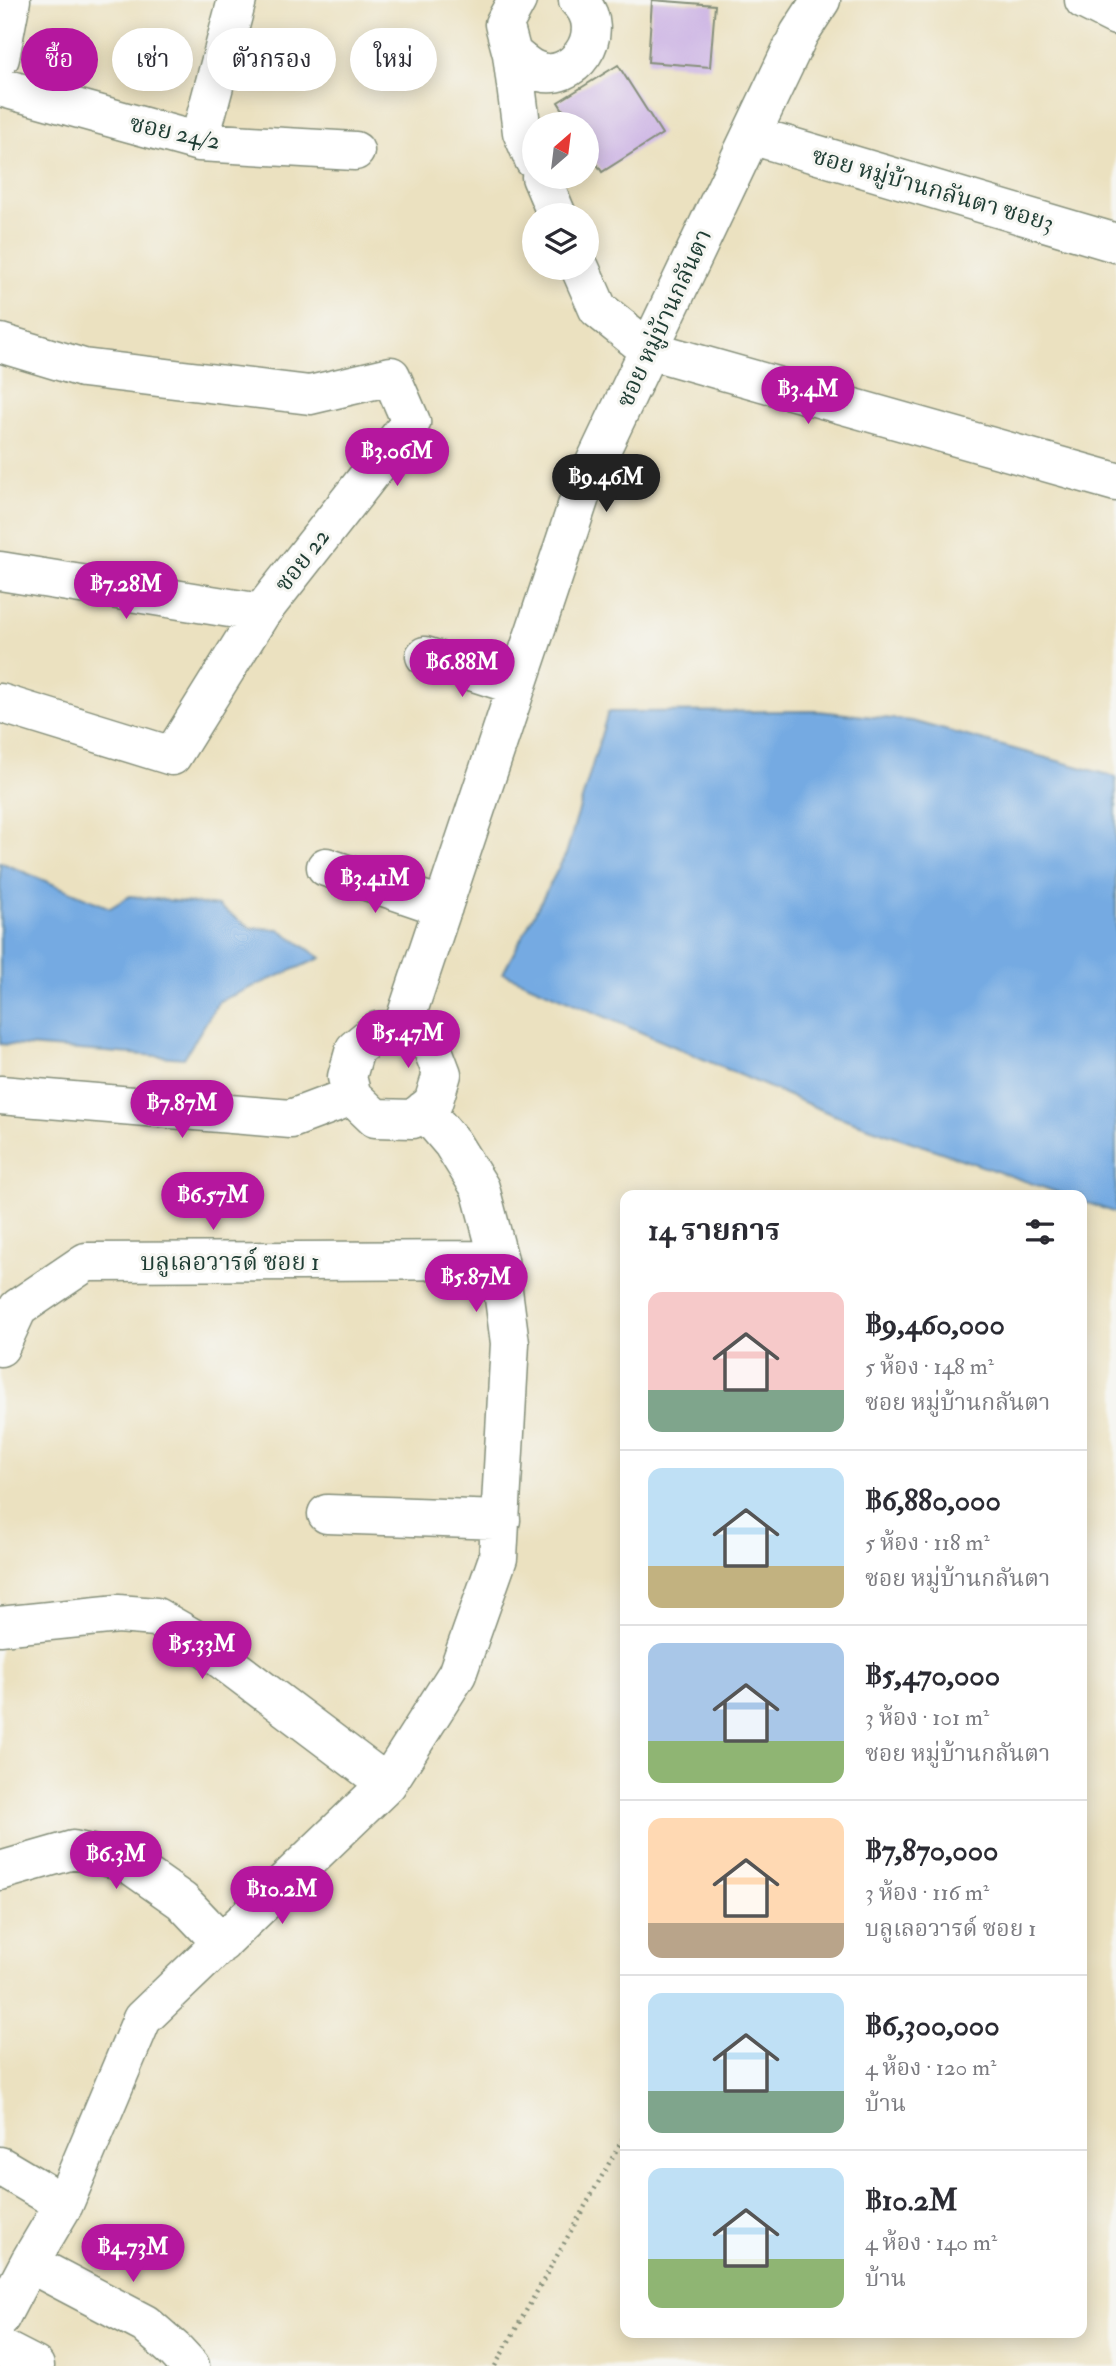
<!DOCTYPE html>
<html lang="th">
<meta charset="utf-8">
<style>
:root{--surface:#fff;--page:#f2f2f3;--text:#2b2b33;--muted:#7c7c81;--line:#e1e1e2;--accent:#b5179e}
body{margin:0;font-family:"IM FELL Double Pica","Noto Serif Thai",serif;background:var(--page);color:var(--text);height:100vh;display:flex;flex-direction:column;font-size:26px;white-space:nowrap}
*{box-sizing:border-box;margin:0}
p{font-size:23px;color:var(--muted)}
.icon{flex:none;width:38px;height:38px;fill:none;stroke:currentColor;stroke-width:2;stroke-linecap:round;stroke-linejoin:round}
.map{position:relative;flex:1;overflow:hidden}
.panel{position:absolute;left:620px;top:1190px;width:467px;height:1148px;display:flex;flex-direction:column;background:var(--surface);border-radius:14px;box-shadow:0 4px 18px #0003}
.panel>*{flex:none}
.hud{position:absolute;left:21px;top:28px;width:494px;height:63px;display:flex;gap:14px}
.needle{width:46px;rotate:28deg}
.fabs{position:absolute;left:522px;top:112px;display:grid;gap:14px}
.fabs a{display:grid;place-items:center;width:77px;height:77px;border-radius:50%;background:var(--surface);box-shadow:0 4px 18px #0003;font-size:35px}
.price{position:absolute;translate:-50% -60px;padding:0 16px;border-radius:24px;background:var(--accent);color:#fff;font-size:23px;line-height:46px;filter:drop-shadow(0 2px 4px #0008)}
.price::after{content:'';position:absolute;left:50%;top:42px;width:21px;height:16px;margin-left:-10px;background:inherit;clip-path:polygon(0 0,100% 0,50% 100%)}
.price.on{background:#222;color:#fff}
ul{padding:0;list-style:none}
li{display:flex;align-items:center;gap:21px;height:175px;padding:0 28px}
li+li{border-top:2px solid var(--line)}
li span{display:grid;place-items:center;flex:none;width:196px;height:140px;border-radius:14px;color:#555}
li>.icon{margin-inline-start:auto}
span .icon{width:84px;height:84px;fill:#fffc;stroke-width:1}
li b{font-size:30px}
h2{display:flex;justify-content:space-between;align-items:center;height:84px;padding:0 28px;font-size:30px}
.tag{padding:0 24px;border-radius:32px;background:var(--surface);box-shadow:0 4px 18px #0003;font-size:24px;line-height:63px}
.tag.on{background:var(--accent);color:#fff}
.map>svg:first-child{display:block}
.water{fill:#74aae2;stroke:#4a748b;stroke-width:2}
.building{fill:#cdb5e4}
.lines{fill:none;stroke-linecap:round;stroke-linejoin:round}
.minor-casing{stroke:#858f7a;stroke-width:41}
.path{stroke:#858f7a;stroke-width:4.5;stroke-dasharray:2 5;stroke-linecap:butt}
.minor{stroke:#fff;stroke-width:38}
.labels{text-anchor:middle;stroke-width:6;stroke-linejoin:round;paint-order:stroke}
.street-label{font-size:24px;fill:#1f3d34;stroke:#f6f6f2}
</style>
<div class="map">
<svg width="1116" height="2366" viewBox="0 0 1116 2366">
<rect width="100%" height="100%" fill="#f6f6f2"/>
<filter id="ink" filterUnits="userSpaceOnUse"><feTurbulence type="fractalNoise" baseFrequency=".0143" numOctaves="2"/><feDisplacementMap in="SourceGraphic" scale="14" xChannelSelector="R" yChannelSelector="G"/><feConvolveMatrix kernelMatrix="1 2 1 2 8 2 1 2 1" color-interpolation-filters="sRGB"/></filter>
<filter id="wash" filterUnits="userSpaceOnUse"><feTurbulence type="fractalNoise" baseFrequency=".00686" numOctaves="4" result="noise"/><feDisplacementMap in="SourceGraphic" scale="28" xChannelSelector="R" yChannelSelector="G"/><feGaussianBlur stdDeviation="1.57" result="paint"/><feColorMatrix in="noise" values="0 0 0 0 0 0 0 0 0 0 0 0 0 0 0 0 0 1.4 0 .05"/><feComposite in="paint" operator="in"/></filter>
<g filter="url(#wash)">
<rect width="100%" height="100%" fill="#ebe1c0"/>
<!-- water -->
<path class="water" d="M 818,711 L 912,721 L 1116,777 L 1116,1213 L 1082,1201 L 1082,1195 L 1065,1195 L 831,1114 L 503,973 L 566,854 L 608,712 Z
M 0,862 L 110,908 L 130,896 L 218,906 L 251,928 L 279,929 L 321,958 L 219,1001 L 184,1058 L 0,1044 Z"/>
<g id="blocks">
<!-- building -->
<path class="building" d="M 652,0 L 715,5 L 710,67 L 648,62 Z
M 618,65 L 662,134 L 602,172 L 586,147 L 586,124 L 572,124 L 558,102 Z"/>
</g>
</g>
<g filter="url(#ink)">
<use href="#blocks" fill-opacity="0" stroke="#858f7a" stroke-width="2"/>
<g class="lines">
<defs>
<path id="minor" d="M 517,0 L 504,24 L 512,54 L 522,132 L 534,160
M 1084,0 L 1116,16
M 512,54 C 519,59 527,67 535,70 C 572,87 612,31 578,0
M 0,58 L 11,0
M 0,87 L 199,142 L 355,151
M 751,135 L 1116,243
M 199,142 L 237,0
M 541,177 L 557,215
M 580,268 L 598,309 L 649,350 L 1116,482
M 0,343 L 83,368 L 310,395 L 391,376 L 411,422 L 261,613 L 172,756 L 0,703
M 0,571 L 261,613
M 425,656 L 517,686
M 326,867 L 443,907
M 402,1029 L 583,488 L 799,34 L 821,0
M 402,1029 L 431,1045 L 442,1074 L 433,1103 L 413,1119 L 375,1118 L 352,1096 L 347,1077 L 355,1049 L 377,1031 Z
M 0,1095 L 291,1119 L 352,1096
M 0,1347 L 18,1308 L 86,1262 L 499,1260
M 327,1514 L 501,1520
M 0,1626 L 118,1614 L 156,1617 L 196,1640 L 387,1784
M 0,1871 L 73,1850 L 125,1861 L 182,1901 L 222,1943
M 0,2166 L 64,2204
M 29,2263 L 145,2324 L 176,2351 L 190,2366
M 0,2318 L 29,2263 L 64,2204 L 142,2019 L 387,1784 L 457,1674 L 498,1558 L 510,1343 L 499,1260 L 480,1188 L 452,1143 L 424,1110
M 0,2348 L 35,2366"/>
</defs>
<!-- minor casing -->
<use href="#minor" class="minor-casing"/>
<!-- path -->
<path class="path" d="M 495,2366 L 625,2135"/>
<!-- minor -->
<use href="#minor" class="minor"/>
</g>
</g>
<g class="labels">
<!-- street labels -->
<g class="street-label">
<text transform="translate(175 132) rotate(12)" y="8">ซอย 24/2</text>
<text transform="translate(933 189) rotate(16)" y="8">ซอย หมู่บ้านกลันตา ซอย3</text>
<text transform="translate(664 318) rotate(-65)" y="8">ซอย หมู่บ้านกลันตา</text>
<text transform="translate(302 560) rotate(-52)" y="8">ซอย 22</text>
<text x="230" y="1270">บลูเลอวารด์ ซอย 1</text>
</g>
</g>
</svg>
<div class="fabs">
<a><svg class="needle" viewBox="-14 -14 28 28"><path d="M0-13l5 13h-10z" fill="#e53935"/><path d="M0 13l5-13h-10z" fill="#7c7c81"/></svg></a>
<a><svg class="icon" aria-label="layers" viewBox="0 0 24 24"><path d="M12 4l9 5-9 5-9-5zM3 14l9 5 9-5"/></svg></a>
</div>
<b class="price" style="left:808px;top:426px">฿3.4M</b>
<b class="price" style="left:397px;top:488px">฿3.06M</b>
<b class="price on" style="left:606px;top:514px">฿9.46M</b>
<b class="price" style="left:126px;top:621px">฿7.28M</b>
<b class="price" style="left:462px;top:699px">฿6.88M</b>
<b class="price" style="left:375px;top:915px">฿3.41M</b>
<b class="price" style="left:408px;top:1070px">฿5.47M</b>
<b class="price" style="left:182px;top:1140px">฿7.87M</b>
<b class="price" style="left:213px;top:1232px">฿6.57M</b>
<b class="price" style="left:476px;top:1314px">฿5.87M</b>
<b class="price" style="left:202px;top:1681px">฿5.33M</b>
<b class="price" style="left:116px;top:1891px">฿6.3M</b>
<b class="price" style="left:282px;top:1926px">฿10.2M</b>
<b class="price" style="left:133px;top:2284px">฿4.73M</b>
<div class="hud">
<a class="tag on">ซื้อ</a>
<a class="tag">เช่า</a>
<a class="tag">ตัวกรอง</a>
<a class="tag">ใหม่</a>
</div>
<section class="panel">
<h2>14 รายการ<svg class="icon" aria-label="filters" viewBox="0 0 24 24"><path d="M4 7h16M4 17h16"/><circle cx="9" cy="7" r="2"/><circle cx="15" cy="17" r="2"/></svg></h2>
<ul>
<li><span style="background:linear-gradient(#f6c9c9 70%,#7fa58c 0)"><svg class="icon" aria-label="home" viewBox="0 0 24 24"><path d="M3 11l9-7 9 7M6 9v11h12V9"/></svg></span><div><b>฿9,460,000</b><p>5 ห้อง · 148 m²</p><p>ซอย หมู่บ้านกลันตา</p></div></li>
<li><span style="background:linear-gradient(#bfe0f5 70%,#c2b280 0)"><svg class="icon" aria-label="home" viewBox="0 0 24 24"><path d="M3 11l9-7 9 7M6 9v11h12V9"/></svg></span><div><b>฿6,880,000</b><p>5 ห้อง · 118 m²</p><p>ซอย หมู่บ้านกลันตา</p></div></li>
<li><span style="background:linear-gradient(#a9c7e8 70%,#8fb573 0)"><svg class="icon" aria-label="home" viewBox="0 0 24 24"><path d="M3 11l9-7 9 7M6 9v11h12V9"/></svg></span><div><b>฿5,470,000</b><p>3 ห้อง · 101 m²</p><p>ซอย หมู่บ้านกลันตา</p></div></li>
<li><span style="background:linear-gradient(#ffd9b3 75%,#b9a48a 0)"><svg class="icon" aria-label="home" viewBox="0 0 24 24"><path d="M3 11l9-7 9 7M6 9v11h12V9"/></svg></span><div><b>฿7,870,000</b><p>3 ห้อง · 116 m²</p><p>บลูเลอวารด์ ซอย 1</p></div></li>
<li><span style="background:linear-gradient(#bfe0f5 70%,#7fa58c 0)"><svg class="icon" aria-label="home" viewBox="0 0 24 24"><path d="M3 11l9-7 9 7M6 9v11h12V9"/></svg></span><div><b>฿6,300,000</b><p>4 ห้อง · 120 m²</p><p>บ้าน</p></div></li>
<li><span style="background:linear-gradient(#bfe0f5 65%,#8fb573 0)"><svg class="icon" aria-label="home" viewBox="0 0 24 24"><path d="M3 11l9-7 9 7M6 9v11h12V9"/></svg></span><div><b>฿10.2M</b><p>4 ห้อง · 140 m²</p><p>บ้าน</p></div></li>
</ul>
</section>
</div>
